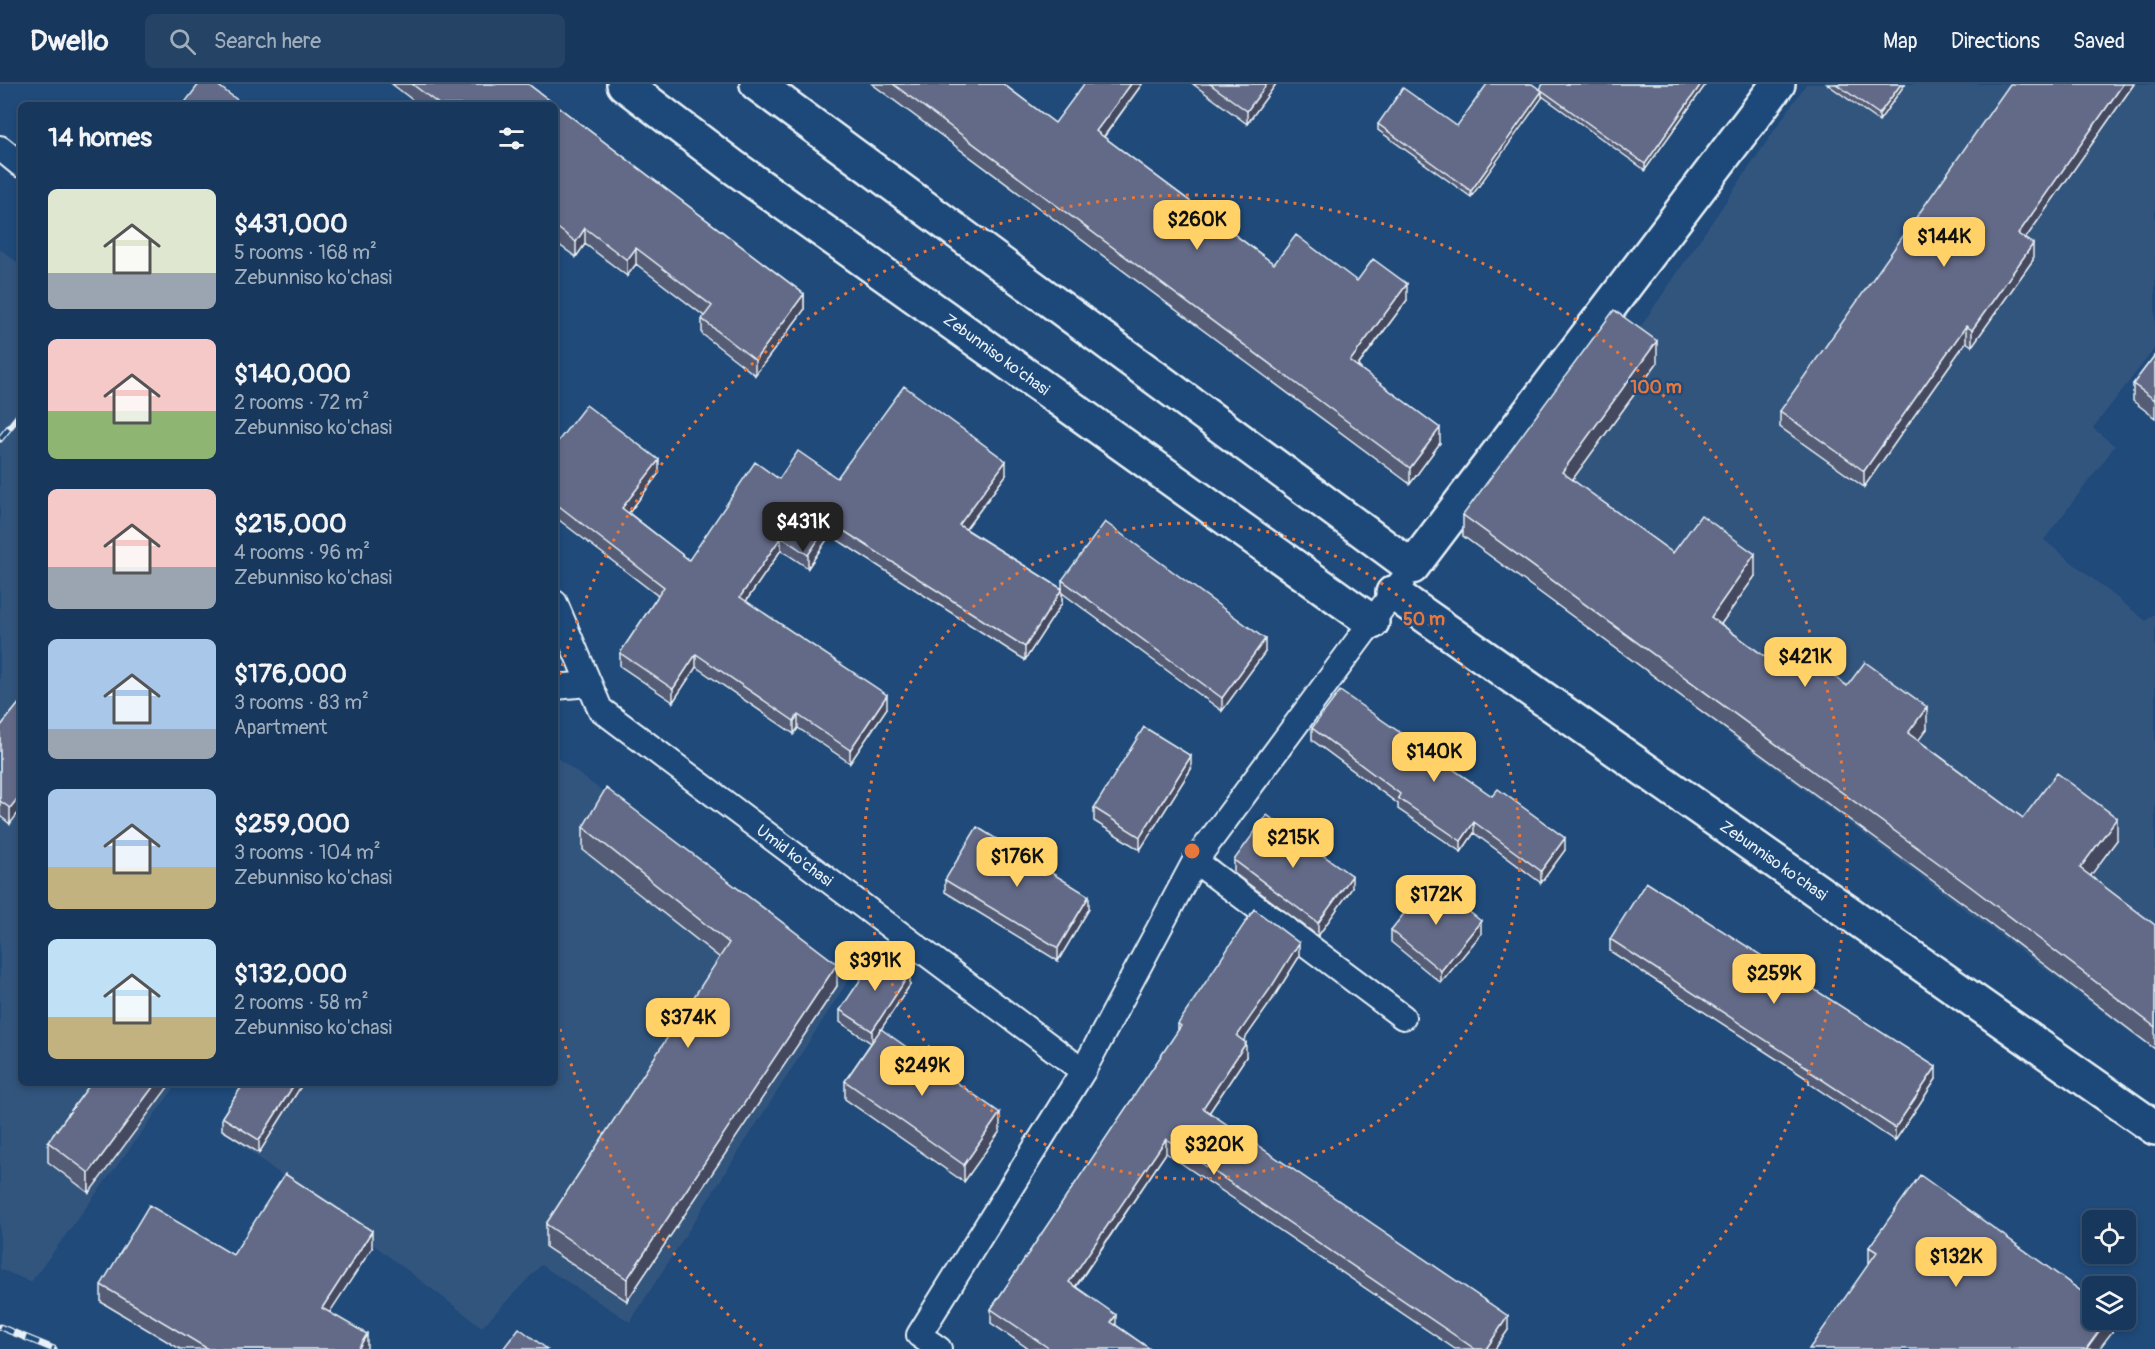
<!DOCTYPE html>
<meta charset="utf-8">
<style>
:root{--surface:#17385c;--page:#244365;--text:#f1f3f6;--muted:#9eacbb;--line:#365272;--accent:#ffd166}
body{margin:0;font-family:Pangolin,sans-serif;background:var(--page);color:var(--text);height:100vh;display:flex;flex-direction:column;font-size:22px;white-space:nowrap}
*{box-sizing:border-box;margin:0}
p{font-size:20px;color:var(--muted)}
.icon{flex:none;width:33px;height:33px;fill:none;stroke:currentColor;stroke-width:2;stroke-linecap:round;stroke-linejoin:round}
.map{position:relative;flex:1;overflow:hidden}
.panel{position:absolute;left:18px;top:18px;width:540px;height:984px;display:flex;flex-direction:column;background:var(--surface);border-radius:9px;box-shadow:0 3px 9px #0003,0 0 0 2px var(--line)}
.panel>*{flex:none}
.controls{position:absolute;left:2082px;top:1126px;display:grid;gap:12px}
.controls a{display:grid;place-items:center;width:54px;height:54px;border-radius:9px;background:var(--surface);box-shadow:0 3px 9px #0003,0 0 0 2px var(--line);font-size:30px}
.price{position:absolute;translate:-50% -51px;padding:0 14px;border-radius:12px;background:var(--accent);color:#111;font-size:20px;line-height:39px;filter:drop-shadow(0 2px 3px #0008)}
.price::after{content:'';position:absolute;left:50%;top:36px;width:18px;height:14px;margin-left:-9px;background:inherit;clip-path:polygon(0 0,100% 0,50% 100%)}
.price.current{background:#222;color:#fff}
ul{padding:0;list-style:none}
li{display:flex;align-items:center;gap:18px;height:150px;padding:0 30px}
li span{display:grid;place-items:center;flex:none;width:168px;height:120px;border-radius:9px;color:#555}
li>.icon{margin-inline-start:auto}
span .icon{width:72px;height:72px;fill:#fffc;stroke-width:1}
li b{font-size:26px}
h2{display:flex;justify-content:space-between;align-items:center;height:72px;padding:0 30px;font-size:26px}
header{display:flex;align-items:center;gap:36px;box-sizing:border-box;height:84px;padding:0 30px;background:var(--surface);border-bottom:2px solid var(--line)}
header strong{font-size:28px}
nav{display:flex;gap:33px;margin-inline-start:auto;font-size:21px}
.search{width:420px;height:54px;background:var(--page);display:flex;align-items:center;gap:15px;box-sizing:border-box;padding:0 21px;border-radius:9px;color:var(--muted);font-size:22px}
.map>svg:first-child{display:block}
.built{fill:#33547e}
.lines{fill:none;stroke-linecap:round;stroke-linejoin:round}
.lane-casing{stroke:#e8f1f8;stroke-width:28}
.street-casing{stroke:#e8f1f8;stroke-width:38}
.lane{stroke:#1f4a7a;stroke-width:24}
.street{stroke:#1f4a7a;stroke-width:33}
.rail-casing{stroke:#e8f1f8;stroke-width:7}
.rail{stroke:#1f4a7a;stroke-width:4.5;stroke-dasharray:14;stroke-linecap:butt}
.wall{fill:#555b74;stroke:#e8f1f8;stroke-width:1.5}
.shaded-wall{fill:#454a5e;stroke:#e8f1f8;stroke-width:1.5}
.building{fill:#636a87;stroke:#e8f1f8;stroke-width:1.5}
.ring{fill:none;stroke:#e8773b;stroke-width:3;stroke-dasharray:3 6}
.labels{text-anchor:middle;stroke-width:4.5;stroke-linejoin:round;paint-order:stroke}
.street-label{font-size:16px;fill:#e8f1f8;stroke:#1f4a7a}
.centre{fill:#e8773b;stroke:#1f4a7a;stroke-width:3}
.ring-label{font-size:18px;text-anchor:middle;font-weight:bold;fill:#e8773b;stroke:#1f4a7a;stroke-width:4.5;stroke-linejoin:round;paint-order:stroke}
</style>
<header>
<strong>Dwello</strong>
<div class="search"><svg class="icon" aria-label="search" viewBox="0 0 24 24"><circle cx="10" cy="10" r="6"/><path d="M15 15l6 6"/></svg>Search here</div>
<nav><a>Map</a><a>Directions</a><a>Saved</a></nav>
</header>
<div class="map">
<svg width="2155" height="1265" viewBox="0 0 2155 1265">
<rect width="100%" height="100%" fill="#1f4a7a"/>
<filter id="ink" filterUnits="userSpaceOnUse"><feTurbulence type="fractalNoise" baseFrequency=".0167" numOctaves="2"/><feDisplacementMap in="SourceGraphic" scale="12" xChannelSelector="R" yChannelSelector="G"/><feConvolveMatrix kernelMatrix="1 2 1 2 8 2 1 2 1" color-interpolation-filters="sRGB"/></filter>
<g filter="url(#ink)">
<!-- built -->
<path class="built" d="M 1806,0 L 1827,0 L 1879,37 L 1905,0 L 2155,0 L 2155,264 L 2093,344 L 2115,362 L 2044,456 L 2146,537 L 2155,529 L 2155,967 L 1463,452 L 1612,246 L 1630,258 Z
M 0,165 L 21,181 L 21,999 L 178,999 L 31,1198 L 0,1185 Z
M 555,672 L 851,892 L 630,1238 L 541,1181 L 482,1243 L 222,1046 L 254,999 L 555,999 Z"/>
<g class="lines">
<defs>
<path id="lane" d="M 0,64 L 21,81
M 555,519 L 600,625 L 1083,987
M 555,603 L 589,600
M 1195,777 L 1403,933
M 939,1265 L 919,1251 L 1083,987 L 1195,777 L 1402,497"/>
<path id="street" d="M 624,0 L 732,82 L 1372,538
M 757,0 L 1412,483 L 1778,0
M 1393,509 L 2155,1044"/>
</defs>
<!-- lane casing -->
<use href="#lane" class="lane-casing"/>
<!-- street casing -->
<use href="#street" class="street-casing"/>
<!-- lane -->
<use href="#lane" class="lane"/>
<!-- street -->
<use href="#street" class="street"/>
<defs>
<path id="rail" d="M 0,355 L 21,329
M 0,1243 L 54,1265"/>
</defs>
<!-- rail casing -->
<use href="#rail" class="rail-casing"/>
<!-- rail -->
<use href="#rail" class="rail"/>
</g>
<!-- wall -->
<path class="wall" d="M 392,0 L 528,0 L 804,210 L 804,226 L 755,291 L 702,250 L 702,235 L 704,232 L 636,180 L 627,192 L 585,160 L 576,173 L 555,158 L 555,21 L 419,21 Z
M 872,0 L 1003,0 L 1055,39 L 1142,0 L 1104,53 L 1274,180 L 1357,197 L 1407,216 L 1358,282 L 1440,359 L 1410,400 Z
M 1193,0 L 1276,0 L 1247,40 Z
M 1543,0 L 1706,0 L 1645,86 L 1542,12 L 1471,113 L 1378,46 L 1378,40 L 1457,42 L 1540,6 Z
M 1827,0 L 1905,0 L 1879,37 Z
M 2134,0 L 2025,155 L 2033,176 L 1972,262 L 1966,258 L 1864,403 L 1780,343 L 1780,327 Z
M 2155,271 L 2155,334 L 2133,317 L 2133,300 Z
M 1657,279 L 1572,396 L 1673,469 L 1755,492 L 1721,540 L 1779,583 L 1847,602 L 1927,645 L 1918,656 L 2023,734 L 2117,756 L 2090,792 L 2155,841 L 2155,965 L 1971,825 L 1463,452 L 1463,431 Z
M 555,361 L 659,389 L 629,429 L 689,476 L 779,395 L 1006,391 L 966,445 L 1062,505 L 1062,496 L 1265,568 L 1222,627 L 1062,509 L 1062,519 L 1025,576 L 830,451 L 808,484 L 781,466 L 746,517 L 887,624 L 850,679 L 798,644 L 794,650 L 696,583 L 673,618 L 620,582 L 620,569 L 658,512 L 555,433 Z
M 21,617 L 10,740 L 0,732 L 0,643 Z
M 1312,644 L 1492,712 L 1565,766 L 1541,799 L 1474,749 L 1461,768 L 1398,725 L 1398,720 L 1312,656 Z
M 1191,685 L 1140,766 L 1094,737 L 1094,724 Z
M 583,743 L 837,902 L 627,1217 L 546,1163 L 546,1140 L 720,874 L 583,766 Z
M 1234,776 L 1352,804 L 1318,852 L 1234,789 Z
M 945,796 L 1089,825 L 1058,877 L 945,808 Z
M 1391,846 L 1481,850 L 1441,899 L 1391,858 Z
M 1610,855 L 1936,995 L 1895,1057 L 1809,999 L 1809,996 L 1610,867 Z
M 1299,873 L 1272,916 L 1243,957 L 1246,973 L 1209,1029 L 1508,1246 L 1495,1265 L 1455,1265 L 1166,1069 L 1076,1203 L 1116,1241 L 1150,1265 L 1029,1265 L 991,1239 L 991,1225 L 1178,947 L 1178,940 Z
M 910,901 L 881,945 L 1000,1047 L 964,1098 L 845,1015 L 845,997 L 871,959 L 840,938 L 840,926 Z
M 91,999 L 89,1109 L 48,1078 L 48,1058 Z
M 244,999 L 303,999 L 259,1069 L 222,1046 L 222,1033 Z
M 1869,1163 L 2112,1236 L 2112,1248 L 1869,1180 Z
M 372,1164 L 329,1228 L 367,1265 L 180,1265 L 101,1218 L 101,1201 L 233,1171 Z"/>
<!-- shaded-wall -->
<path class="shaded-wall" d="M 1131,0 L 1142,0 L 1096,63 L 1096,47 Z
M 1267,0 L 1276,0 L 1247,40 L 1247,27 Z
M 1701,0 L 1706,0 L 1645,86 L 1645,80 Z
M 1901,0 L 1905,0 L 1879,37 L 1879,30 Z
M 2123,0 L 2134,0 L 2018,165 L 2018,150 Z
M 1542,7 L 1542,14 L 1471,113 L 1471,107 Z
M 585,144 L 585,160 L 576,173 L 576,158 Z
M 2033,160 L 2033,176 L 1972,262 L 1972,246 Z
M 636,164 L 636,180 L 627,192 L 627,176 Z
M 1407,200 L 1407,216 L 1350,292 L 1350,277 Z
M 804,210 L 804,226 L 755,291 L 755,276 Z
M 1966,242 L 1966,258 L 1864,403 L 1864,387 Z
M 1657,257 L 1657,279 L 1562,410 L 1562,388 Z
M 1440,344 L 1440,359 L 1410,400 L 1410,384 Z
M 659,376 L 659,389 L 622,438 L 622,424 Z
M 1006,377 L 1006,391 L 959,454 L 959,441 Z
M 830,438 L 830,451 L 808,484 L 808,471 Z
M 781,453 L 781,466 L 740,526 L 740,513 Z
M 1755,470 L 1755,492 L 1711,554 L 1711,533 Z
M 1062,505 L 1062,519 L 1025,576 L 1025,563 Z
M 1265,555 L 1265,568 L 1222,627 L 1222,614 Z
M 696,570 L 696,583 L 673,618 L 673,605 Z
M 887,611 L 887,624 L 850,679 L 850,666 Z
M 1927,623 L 1927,645 L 1908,670 L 1908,649 Z
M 798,631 L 798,644 L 794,650 L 794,637 Z
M 1191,672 L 1191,685 L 1140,766 L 1140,753 Z
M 21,710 L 21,725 L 10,740 L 10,724 Z
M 2117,734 L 2117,756 L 2080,806 L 2080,784 Z
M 1474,738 L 1474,749 L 1461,768 L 1461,757 Z
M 1565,754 L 1565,766 L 1541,799 L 1541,787 Z
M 1352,792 L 1352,804 L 1318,852 L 1318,839 Z
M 1089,812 L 1089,825 L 1058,877 L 1058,864 Z
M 1481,837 L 1481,850 L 1441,899 L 1441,887 Z
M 1299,859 L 1299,873 L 1272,916 L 1237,966 L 1237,952 Z
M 837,880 L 837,902 L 627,1217 L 627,1195 Z
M 910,889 L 910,901 L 872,959 L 872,947 Z
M 1246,959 L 1246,973 L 1203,1038 L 1203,1024 Z
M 1936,983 L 1936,995 L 1895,1057 L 1895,1044 Z
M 156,999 L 171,999 L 89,1109 L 89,1089 Z
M 295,999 L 303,999 L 259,1069 L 259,1056 Z
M 1000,1029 L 1000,1047 L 964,1098 L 964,1081 Z
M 1166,1055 L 1166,1069 L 1069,1212 L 1069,1198 Z
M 372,1147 L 372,1164 L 322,1240 L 322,1224 Z
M 1116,1231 L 1116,1245 L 1111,1238 Z
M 1508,1232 L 1508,1246 L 1495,1265 L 1486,1265 Z
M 2107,1236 L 2112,1236 L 2112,1248 L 2099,1265 L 2086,1265 Z
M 367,1250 L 367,1265 L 358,1265 Z"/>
<!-- building -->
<path class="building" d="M 199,0 L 216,0 L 244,21 L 183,21 Z
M 412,0 L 528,0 L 804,210 L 755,276 L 702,235 L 712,222 L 636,164 L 627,176 L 585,144 L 576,158 L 555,142 L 555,21 L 440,21 Z
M 893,0 L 1003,0 L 1055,39 L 1084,0 L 1131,0 L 1096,47 L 1274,180 L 1296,151 L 1357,197 L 1373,175 L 1407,200 L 1350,277 L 1440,344 L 1410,384 Z
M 1210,0 L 1267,0 L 1247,27 Z
M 1487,0 L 1532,0 L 1542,7 L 1471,107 L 1378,40 L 1403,4 L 1457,42 Z
M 1543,0 L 1701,0 L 1645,80 L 1540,5 Z
M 1836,0 L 1901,0 L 1879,30 Z
M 2010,0 L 2123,0 L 2018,150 L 2033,160 L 1972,246 L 1966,242 L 1864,387 L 1780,327 Z
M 173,17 L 178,21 L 170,21 Z
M 1614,226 L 1657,257 L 1562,388 L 1673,469 L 1701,431 L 1755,470 L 1711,533 L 1779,583 L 1794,562 L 1847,602 L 1865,578 L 1927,623 L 1908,649 L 2023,734 L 2057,689 L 2117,734 L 2080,784 L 2155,841 L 2155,943 L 1971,803 L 1463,431 Z
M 2155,271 L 2155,316 L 2133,300 Z
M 904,302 L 1006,377 L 959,441 L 1062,505 L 1025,563 L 830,438 L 808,471 L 781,453 L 740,513 L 887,611 L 850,666 L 798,631 L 794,637 L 696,570 L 673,605 L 620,569 L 664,503 L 555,419 L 555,361 L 586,321 L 659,376 L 622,424 L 689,476 L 755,378 L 779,395 L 798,367 L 837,394 Z
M 1105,438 L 1265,555 L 1222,614 L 1062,496 Z
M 1340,607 L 1492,712 L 1498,705 L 1565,754 L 1541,787 L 1474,738 L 1461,757 L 1398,714 L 1400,710 L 1312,644 Z
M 21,617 L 21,710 L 10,724 L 0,717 L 0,643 Z
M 1144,643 L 1191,672 L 1140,753 L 1094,724 Z
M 606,704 L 837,880 L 627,1195 L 546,1140 L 729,859 L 583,743 Z
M 1267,731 L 1352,792 L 1318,839 L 1234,776 Z
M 977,743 L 1089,812 L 1058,864 L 945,796 Z
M 1430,797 L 1481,837 L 1441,887 L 1391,846 Z
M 1646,798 L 1936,983 L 1895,1044 L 1809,987 L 1810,985 L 1610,855 Z
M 1254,825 L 1299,859 L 1272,902 L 1237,952 L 1246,959 L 1203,1024 L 1508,1232 L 1486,1265 L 1475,1265 L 1166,1055 L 1069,1198 L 1116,1231 L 1111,1238 L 1150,1265 L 1050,1265 L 991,1225 L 1181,942 L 1178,940 Z
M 879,868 L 910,889 L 872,947 L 840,926 Z
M 881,945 L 1000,1029 L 964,1081 L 845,997 Z
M 91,999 L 156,999 L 89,1089 L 48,1058 Z
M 244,999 L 295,999 L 259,1056 L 222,1033 Z
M 285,1090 L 372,1147 L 322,1224 L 367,1250 L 358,1265 L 208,1265 L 101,1201 L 149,1121 L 233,1171 Z
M 1920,1091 L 2092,1215 L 2092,1236 L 2107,1236 L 2086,1265 L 1809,1265 L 1877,1168 L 1869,1163 Z
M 519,1244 L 547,1265 L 503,1265 Z"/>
</g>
<!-- distance rings -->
<g class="ring">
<circle cx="1192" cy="767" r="328"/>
<path d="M762 1262A656 656 0 0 1 555 926M555 608A656 656 0 1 1 1622 1262"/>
</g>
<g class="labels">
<!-- street labels -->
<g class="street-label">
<text transform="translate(997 270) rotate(36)" y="6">Zebunniso ko'chasi</text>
<text transform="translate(795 771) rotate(37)" y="6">Umid ko'chasi</text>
<text transform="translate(1774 776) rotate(35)" y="6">Zebunniso ko'chasi</text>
</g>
</g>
<circle cx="1192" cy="767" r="9" class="centre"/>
<g class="ring-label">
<text x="1656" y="309">100 m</text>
<text x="1424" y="541">50 m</text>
</g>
</svg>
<div class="controls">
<a><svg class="icon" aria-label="locate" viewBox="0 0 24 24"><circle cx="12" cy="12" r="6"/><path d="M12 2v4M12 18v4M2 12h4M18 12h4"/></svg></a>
<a><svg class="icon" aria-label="layers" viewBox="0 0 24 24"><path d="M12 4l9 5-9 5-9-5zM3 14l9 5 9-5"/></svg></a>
</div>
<b class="price" style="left:1197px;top:167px">$260K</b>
<b class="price" style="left:1944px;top:184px">$144K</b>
<b class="price current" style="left:803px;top:469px">$431K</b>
<b class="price" style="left:1805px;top:604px">$421K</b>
<b class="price" style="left:1434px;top:699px">$140K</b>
<b class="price" style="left:1293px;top:785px">$215K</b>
<b class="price" style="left:1017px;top:804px">$176K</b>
<b class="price" style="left:1436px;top:842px">$172K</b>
<b class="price" style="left:875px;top:908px">$391K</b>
<b class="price" style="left:1774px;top:921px">$259K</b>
<b class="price" style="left:688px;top:965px">$374K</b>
<b class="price" style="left:922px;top:1013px">$249K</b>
<b class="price" style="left:1214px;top:1092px">$320K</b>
<b class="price" style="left:1956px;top:1204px">$132K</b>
<section class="panel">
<h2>14 homes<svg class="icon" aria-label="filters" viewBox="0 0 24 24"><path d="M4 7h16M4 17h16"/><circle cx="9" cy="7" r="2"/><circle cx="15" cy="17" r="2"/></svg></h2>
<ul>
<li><span style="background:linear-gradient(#dfe7d0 70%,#9aa5b1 0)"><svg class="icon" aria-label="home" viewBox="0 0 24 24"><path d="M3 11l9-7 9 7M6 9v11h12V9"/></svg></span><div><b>$431,000</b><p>5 rooms · 168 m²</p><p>Zebunniso ko'chasi</p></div></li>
<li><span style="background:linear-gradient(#f6c9c9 60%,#8fb573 0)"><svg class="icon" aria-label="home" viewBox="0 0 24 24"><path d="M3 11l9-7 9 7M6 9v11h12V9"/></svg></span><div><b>$140,000</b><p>2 rooms · 72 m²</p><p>Zebunniso ko'chasi</p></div></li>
<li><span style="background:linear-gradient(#f6c9c9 65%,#9aa5b1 0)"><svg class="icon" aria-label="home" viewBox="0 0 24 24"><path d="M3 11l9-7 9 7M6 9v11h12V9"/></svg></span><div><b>$215,000</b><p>4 rooms · 96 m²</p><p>Zebunniso ko'chasi</p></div></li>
<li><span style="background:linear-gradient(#a9c7e8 75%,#9aa5b1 0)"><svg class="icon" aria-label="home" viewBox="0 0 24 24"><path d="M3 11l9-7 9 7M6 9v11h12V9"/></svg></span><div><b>$176,000</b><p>3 rooms · 83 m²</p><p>Apartment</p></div></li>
<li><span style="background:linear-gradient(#a9c7e8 65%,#c2b280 0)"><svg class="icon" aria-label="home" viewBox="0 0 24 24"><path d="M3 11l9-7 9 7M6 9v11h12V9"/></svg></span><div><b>$259,000</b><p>3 rooms · 104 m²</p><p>Zebunniso ko'chasi</p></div></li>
<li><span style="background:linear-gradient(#bfe0f5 65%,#c2b280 0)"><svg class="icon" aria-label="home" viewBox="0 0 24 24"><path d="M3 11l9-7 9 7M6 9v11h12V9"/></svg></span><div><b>$132,000</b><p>2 rooms · 58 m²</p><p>Zebunniso ko'chasi</p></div></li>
</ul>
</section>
</div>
